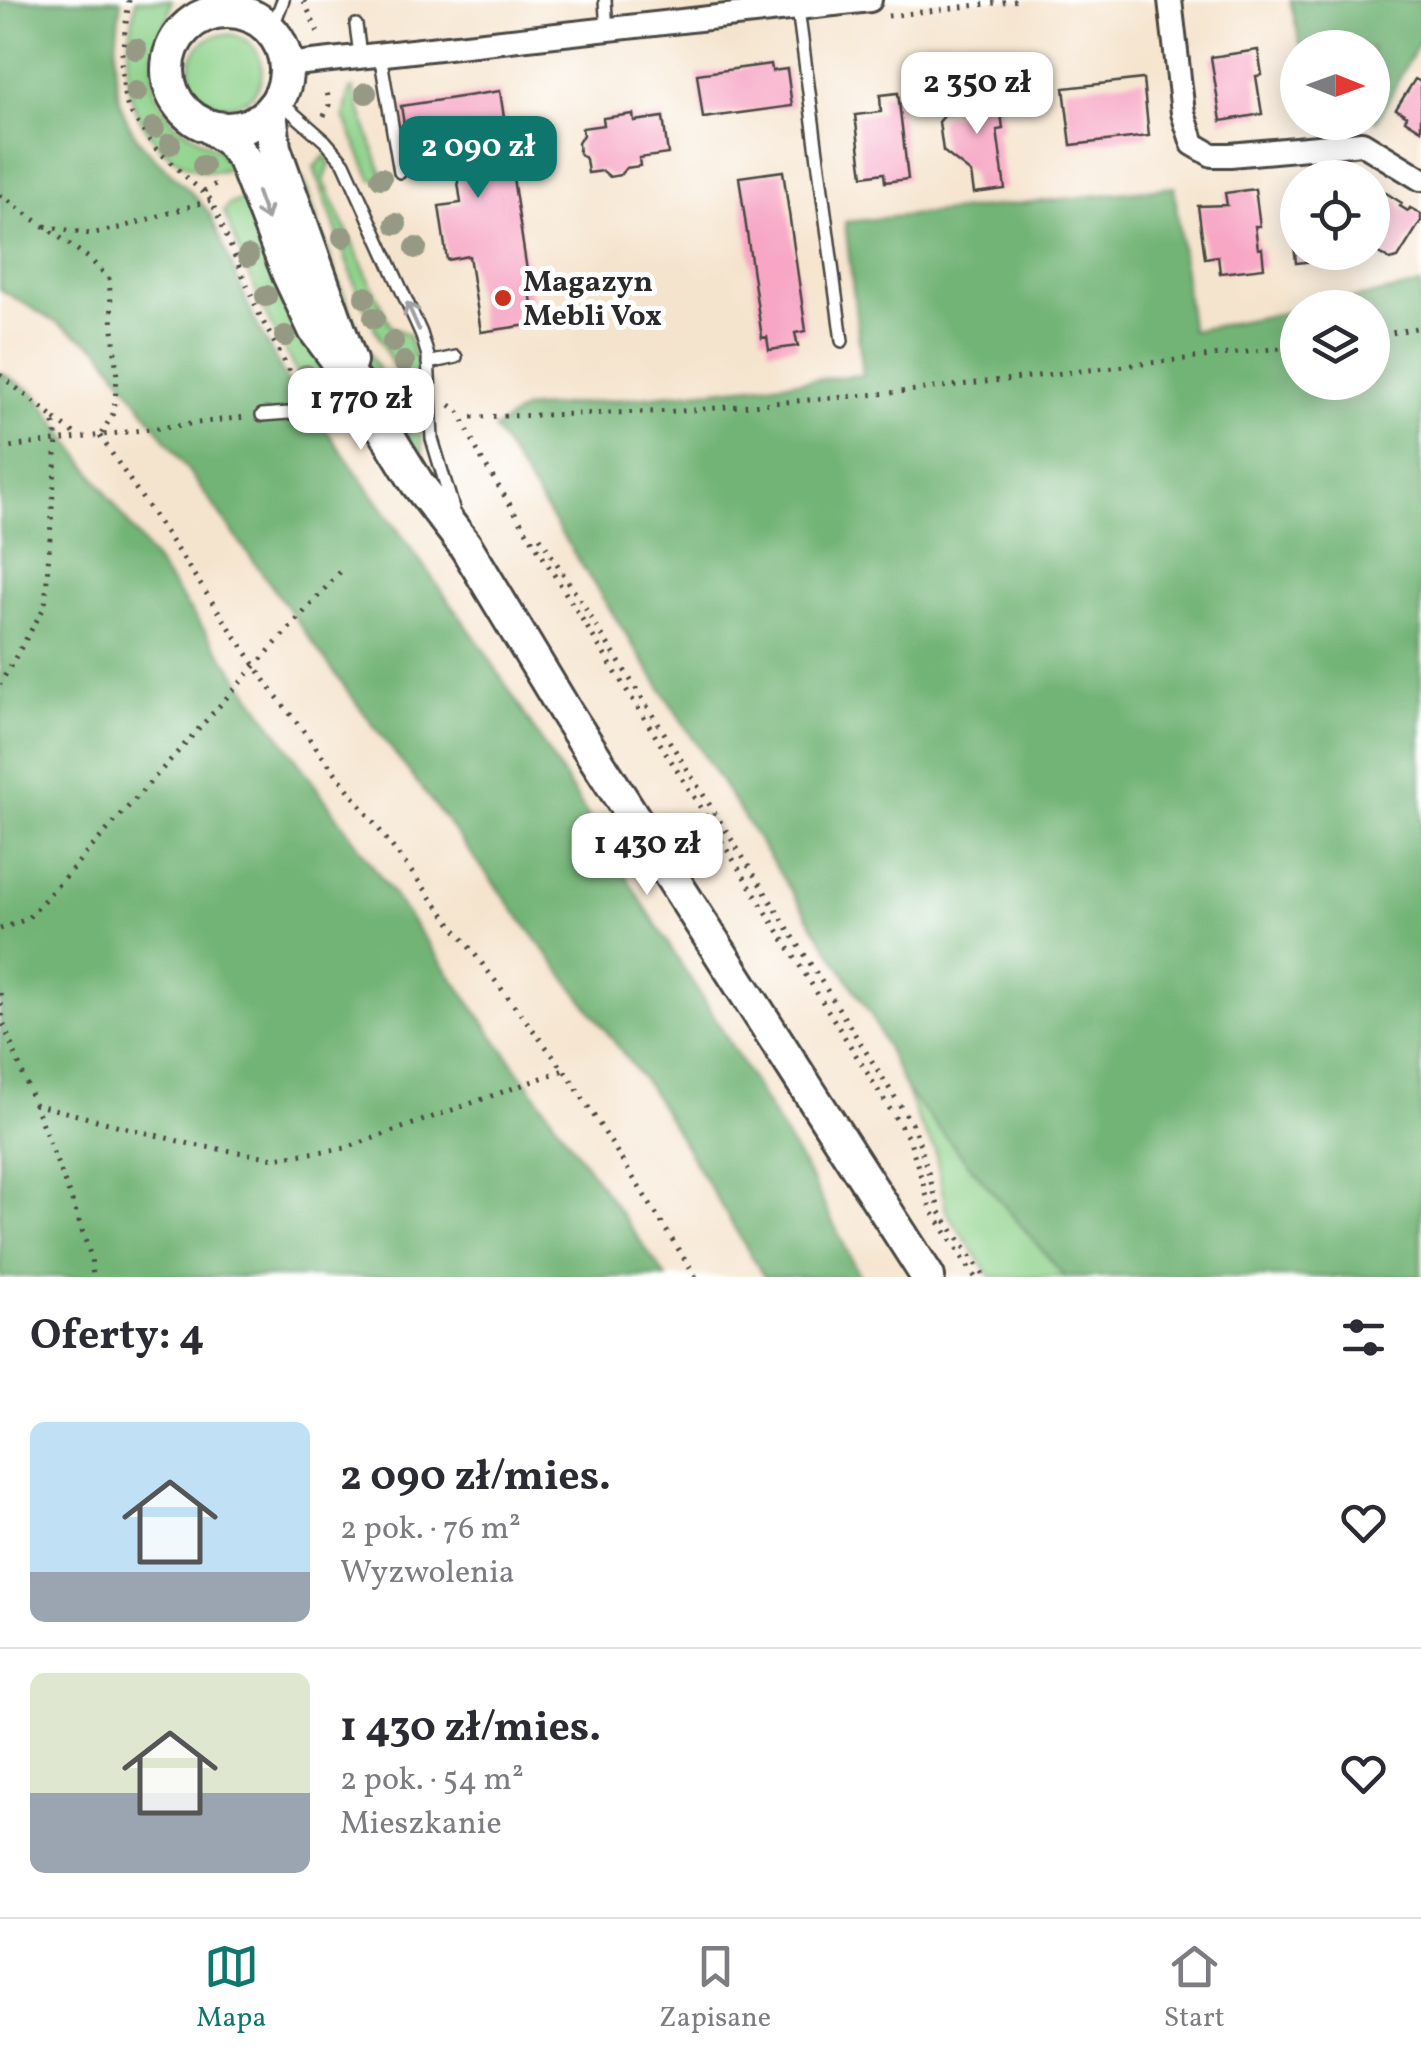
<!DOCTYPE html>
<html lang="pl">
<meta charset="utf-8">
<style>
:root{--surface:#fff;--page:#f2f2f3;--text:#2b2b33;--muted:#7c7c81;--line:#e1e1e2;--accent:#0f766e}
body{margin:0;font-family:Vollkorn,serif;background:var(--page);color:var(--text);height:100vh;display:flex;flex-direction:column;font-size:38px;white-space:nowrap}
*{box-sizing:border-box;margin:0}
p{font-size:32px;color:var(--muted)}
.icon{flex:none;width:55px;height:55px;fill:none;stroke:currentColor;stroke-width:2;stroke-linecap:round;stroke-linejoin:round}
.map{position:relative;height:1277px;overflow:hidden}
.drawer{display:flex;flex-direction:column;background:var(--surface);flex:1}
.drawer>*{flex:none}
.needle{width:65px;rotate:91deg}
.controls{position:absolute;left:1280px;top:30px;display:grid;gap:20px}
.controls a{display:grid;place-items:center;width:110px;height:110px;border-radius:50%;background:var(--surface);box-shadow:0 5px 25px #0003;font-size:50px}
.price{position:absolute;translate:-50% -85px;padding:0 22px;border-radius:20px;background:#fff;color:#222;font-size:32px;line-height:65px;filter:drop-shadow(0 2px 5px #0008)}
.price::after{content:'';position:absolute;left:50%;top:60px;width:30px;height:22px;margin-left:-15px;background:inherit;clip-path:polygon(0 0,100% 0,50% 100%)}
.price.current{background:var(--accent);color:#fff}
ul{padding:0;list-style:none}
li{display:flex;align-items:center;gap:30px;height:250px;padding:0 30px}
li+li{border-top:2px solid var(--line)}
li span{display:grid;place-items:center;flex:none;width:280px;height:200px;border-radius:15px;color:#555}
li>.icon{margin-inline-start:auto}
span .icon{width:120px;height:120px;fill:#fffc;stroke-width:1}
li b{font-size:42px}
h2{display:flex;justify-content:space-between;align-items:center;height:120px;padding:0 30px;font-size:42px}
.dock{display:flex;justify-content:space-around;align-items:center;height:140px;border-top:2px solid var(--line);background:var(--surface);font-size:28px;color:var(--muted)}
.dock a{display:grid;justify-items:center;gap:5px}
.dock .current{color:var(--accent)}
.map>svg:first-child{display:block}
.green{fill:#8ed28a;stroke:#5c7e5a;stroke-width:2.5}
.forest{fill:#72b476;stroke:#4e7050;stroke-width:2.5}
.building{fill:#f7a6c4}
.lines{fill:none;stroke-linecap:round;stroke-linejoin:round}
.lane-casing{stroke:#494743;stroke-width:16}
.street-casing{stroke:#494743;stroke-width:28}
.secondary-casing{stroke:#494743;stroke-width:38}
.path{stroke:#494743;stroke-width:5;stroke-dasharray:2.5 8;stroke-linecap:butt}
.lane{stroke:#fff;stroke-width:11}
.street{stroke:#fff;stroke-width:22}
.secondary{stroke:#fff;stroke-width:32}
.tree{fill:#969a84}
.oneway{stroke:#a0a0a0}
.poi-dot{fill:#c8321e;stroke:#fff;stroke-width:4}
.labels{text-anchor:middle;stroke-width:10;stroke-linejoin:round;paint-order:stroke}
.poi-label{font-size:30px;font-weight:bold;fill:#2b2b2b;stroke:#fff;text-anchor:start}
</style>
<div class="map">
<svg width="1421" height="1277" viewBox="0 0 1421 1277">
<rect width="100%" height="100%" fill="#fff"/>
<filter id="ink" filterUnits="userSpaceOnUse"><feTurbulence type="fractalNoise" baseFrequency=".01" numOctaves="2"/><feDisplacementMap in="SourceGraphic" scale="20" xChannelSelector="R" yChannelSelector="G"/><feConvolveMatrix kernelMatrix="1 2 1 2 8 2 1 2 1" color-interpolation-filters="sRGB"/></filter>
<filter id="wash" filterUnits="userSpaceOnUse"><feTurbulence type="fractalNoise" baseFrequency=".0048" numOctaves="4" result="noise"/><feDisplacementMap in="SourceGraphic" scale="40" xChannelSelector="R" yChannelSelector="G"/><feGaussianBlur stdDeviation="2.25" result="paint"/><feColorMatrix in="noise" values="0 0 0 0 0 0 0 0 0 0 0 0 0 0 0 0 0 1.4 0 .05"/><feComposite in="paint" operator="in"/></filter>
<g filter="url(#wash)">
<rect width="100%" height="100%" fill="#f5e4cd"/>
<!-- green -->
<path class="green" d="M 136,0 L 171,0 L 169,16 L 152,57 L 155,93 L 174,123 L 218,150 L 233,168 C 184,187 137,132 129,87 C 124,59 132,28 136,0 Z
M190 70a36 36 0 1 1 72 0a36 36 0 1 1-72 0Z
M 353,88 L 385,182 L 371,179 L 344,117 L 350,89 Z
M 325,156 L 330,164 L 324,181 L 391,327 L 409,335 L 414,356 L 417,356 L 418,398 L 409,396 L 404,389 L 357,291 L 314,167 Z
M 303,179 L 340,286 L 364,343 L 395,401 L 406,409 L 419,411 L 423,459 L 385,402 L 357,346 L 295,181 Z
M 248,197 L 328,372 L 327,390 L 311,401 L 263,309 L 224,212 L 228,205 Z
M 906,1090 L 1065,1277 L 991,1277 L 946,1211 L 935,1150 L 920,1125 Z"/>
<!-- forest -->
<path class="forest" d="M 0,0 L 121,0 C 114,56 106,109 150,153 C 170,174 193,191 210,214 L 254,319 L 295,396 L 298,426 L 322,424 L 484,650 L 713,1015 L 813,1182 L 860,1277 L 764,1277 L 651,1090 L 352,697 L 100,349 L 0,289 Z
M 1290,0 L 1421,0 L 1421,43 L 1418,43 L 1377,121 L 1373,121 L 1372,48 L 1301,47 Z
M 1174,187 L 1191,331 L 1297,310 L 1298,382 L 1372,382 L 1372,308 L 1311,307 L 1421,285 L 1421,1277 L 1065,1277 L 906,1090 L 871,1015 L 494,429 L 524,409 L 863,375 L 845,222 Z
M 0,372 L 35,393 L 666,1277 L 0,1277 Z"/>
<g id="blocks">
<!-- building -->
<path class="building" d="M 1258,50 L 1262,75 L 1256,76 L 1262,114 L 1221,121 L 1211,57 Z
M 771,64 L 772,71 L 787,69 L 792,106 L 703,118 L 697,74 Z
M 1143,79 L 1149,136 L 1071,145 L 1064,88 Z
M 1415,79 L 1421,82 L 1421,130 L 1405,120 L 1407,116 L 1396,109 Z
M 997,80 L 1003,129 L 997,130 L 1005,189 L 974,193 L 971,173 L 943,151 L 939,122 L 945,115 L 972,111 L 969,83 Z
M 500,91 L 535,324 L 481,332 L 469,256 L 447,260 L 439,206 L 461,203 L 454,154 L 410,161 L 401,106 Z
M 898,93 L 908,179 L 885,182 L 884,173 L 863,176 L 855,115 L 881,112 L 880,95 Z
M 633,114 L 634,121 L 663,117 L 668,154 L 639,158 L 640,166 L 626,168 L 620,175 L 610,177 L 603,171 L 588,173 L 586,159 L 579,153 L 578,143 L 583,135 L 582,128 L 604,125 L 603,118 Z
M 783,171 L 806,331 L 795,333 L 798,346 L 769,350 L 767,337 L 762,338 L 739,177 Z
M 1255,189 L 1260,226 L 1255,226 L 1258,249 L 1262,248 L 1264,268 L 1220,273 L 1218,256 L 1205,258 L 1198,206 L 1227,205 L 1225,193 Z
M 1383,191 L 1402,203 L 1400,206 L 1408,211 L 1410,208 L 1421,214 L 1421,221 L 1398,258 L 1390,260 L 1372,249 L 1372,237 L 1381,224 L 1372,219 L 1372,197 L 1375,193 Z
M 1298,212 L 1298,252 L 1341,252 L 1341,258 L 1296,263 L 1293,235 L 1288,235 L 1285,213 Z"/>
</g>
</g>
<g filter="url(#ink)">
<use href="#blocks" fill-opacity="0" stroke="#494743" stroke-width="2.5"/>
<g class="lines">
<defs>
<path id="lane" d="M 605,0 L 607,31
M 798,9 L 842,341
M 356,25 L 360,55
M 271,31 L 283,0
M 380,54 L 400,172
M 278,100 L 325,141 L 344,163 L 421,333 L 428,356 L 432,439 L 453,508
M 428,363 L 456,357
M 262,415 L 315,411 L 355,391"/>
<path id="street" d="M 1170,0 L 1183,113 L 1193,144 L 1212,155 L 1230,155 L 1362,143 L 1421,179
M 286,65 L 870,0"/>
<path id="secondary" d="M168 70a59 59 0 1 1 118 0a59 59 0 1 1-118 0Z
M 270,111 L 274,148 L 350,361
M 210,127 L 229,140 L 244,159 L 289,275 L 315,330 L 359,389 L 417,483 L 465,545 L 567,714 L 928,1277"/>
</defs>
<!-- lane casing -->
<use href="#lane" class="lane-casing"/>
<!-- street casing -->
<use href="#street" class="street-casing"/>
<!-- secondary casing -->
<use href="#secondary" class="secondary-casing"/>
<!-- path -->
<path class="path" d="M 129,0 L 121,61 L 124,94 L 128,109 L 154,147 L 211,200 L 260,316 L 301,392
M 304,1 L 320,37
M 888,16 L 1019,0
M 324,116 L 329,105 L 327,90
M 204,191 L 221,181
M 0,195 L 90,259 L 109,279 L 117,378 L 114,412 L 100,436
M 45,226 L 90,234 L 123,227 L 211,200
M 1372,337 L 1421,327
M 0,375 L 53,417 L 57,440 L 45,606 L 0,684
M 450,405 L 459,412 L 482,460 L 910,1141 L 931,1210 L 975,1277
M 472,417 L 681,411 L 890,393 L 1298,346
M 55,419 L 78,436
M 100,436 L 271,689 L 570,1078 L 696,1277
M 0,448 L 245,417
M 540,537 L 915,1129 L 940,1212 L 985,1277
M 0,929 L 27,919 L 340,572
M 0,993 L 3,1023 L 73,1204 L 91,1257 L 93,1277
M 34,1104 L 194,1145 L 275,1158 L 346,1148 L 564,1070"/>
<!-- lane -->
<use href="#lane" class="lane"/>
<!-- street -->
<use href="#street" class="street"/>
<!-- secondary -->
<use href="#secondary" class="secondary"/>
</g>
<!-- trees -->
<g class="tree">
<circle cx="136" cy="49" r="11"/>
<circle cx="136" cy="92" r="11"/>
<circle cx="366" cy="93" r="11"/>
<circle cx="154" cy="128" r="11"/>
<circle cx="170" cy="144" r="11"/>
<circle cx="203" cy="166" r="11"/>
<circle cx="381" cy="178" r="11"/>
<circle cx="396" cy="224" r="11"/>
<circle cx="343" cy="237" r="11"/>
<circle cx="416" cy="248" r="11"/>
<circle cx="248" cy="256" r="11"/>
<circle cx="266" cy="296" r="11"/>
<circle cx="365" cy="297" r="11"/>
<circle cx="374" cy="318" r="11"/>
<circle cx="285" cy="336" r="11"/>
<circle cx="393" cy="342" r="11"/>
<circle cx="404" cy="362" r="11"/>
<circle cx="306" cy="375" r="11"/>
</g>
<!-- one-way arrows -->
<defs><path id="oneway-shaft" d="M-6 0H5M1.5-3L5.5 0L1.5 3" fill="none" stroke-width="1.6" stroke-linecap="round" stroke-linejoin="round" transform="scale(2.5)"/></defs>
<g class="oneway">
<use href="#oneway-shaft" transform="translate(262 206) rotate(70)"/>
<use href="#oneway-shaft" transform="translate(413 316) rotate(-114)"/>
</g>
</g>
<!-- markers -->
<circle class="poi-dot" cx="503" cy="298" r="10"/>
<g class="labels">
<!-- poi labels -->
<g class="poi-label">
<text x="523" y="291">Magazyn<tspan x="523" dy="34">Mebli Vox</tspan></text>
</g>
</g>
</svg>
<div class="controls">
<a><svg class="needle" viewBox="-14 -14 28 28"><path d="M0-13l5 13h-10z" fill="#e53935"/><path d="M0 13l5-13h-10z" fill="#7c7c81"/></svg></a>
<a><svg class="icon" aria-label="locate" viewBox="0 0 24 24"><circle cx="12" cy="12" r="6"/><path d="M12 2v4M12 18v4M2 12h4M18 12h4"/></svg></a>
<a><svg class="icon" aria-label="layers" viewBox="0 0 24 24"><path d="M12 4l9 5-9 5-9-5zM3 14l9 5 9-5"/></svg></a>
</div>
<b class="price" style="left:977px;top:137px">2 350 zł</b>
<b class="price current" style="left:478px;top:201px">2 090 zł</b>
<b class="price" style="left:361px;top:453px">1 770 zł</b>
<b class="price" style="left:647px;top:898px">1 430 zł</b>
</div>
<section class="drawer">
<h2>Oferty: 4<svg class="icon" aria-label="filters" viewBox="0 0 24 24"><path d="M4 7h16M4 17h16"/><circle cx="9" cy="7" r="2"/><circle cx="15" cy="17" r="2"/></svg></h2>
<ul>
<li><span style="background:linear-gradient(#bfe0f5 75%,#9aa5b1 0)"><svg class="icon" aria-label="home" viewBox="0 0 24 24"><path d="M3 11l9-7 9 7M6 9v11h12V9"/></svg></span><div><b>2 090 zł/mies.</b><p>2 pok. · 76 m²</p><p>Wyzwolenia</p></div><svg class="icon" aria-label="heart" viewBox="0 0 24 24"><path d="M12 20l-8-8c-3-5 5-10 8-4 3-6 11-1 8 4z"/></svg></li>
<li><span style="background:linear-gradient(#dfe7d0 60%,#9aa5b1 0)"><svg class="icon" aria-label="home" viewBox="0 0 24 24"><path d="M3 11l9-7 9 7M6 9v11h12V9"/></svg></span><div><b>1 430 zł/mies.</b><p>2 pok. · 54 m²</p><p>Mieszkanie</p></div><svg class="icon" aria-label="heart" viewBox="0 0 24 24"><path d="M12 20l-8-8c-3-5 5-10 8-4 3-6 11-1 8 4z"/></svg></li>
</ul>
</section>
<nav class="dock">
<a class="current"><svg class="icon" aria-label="map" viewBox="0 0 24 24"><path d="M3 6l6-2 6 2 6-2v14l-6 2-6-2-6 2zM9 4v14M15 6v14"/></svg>Mapa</a>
<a><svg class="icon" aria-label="saved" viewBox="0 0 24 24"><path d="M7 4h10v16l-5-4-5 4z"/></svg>Zapisane</a>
<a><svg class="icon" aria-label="home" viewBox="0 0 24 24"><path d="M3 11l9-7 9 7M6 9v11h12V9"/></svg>Start</a>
</nav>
